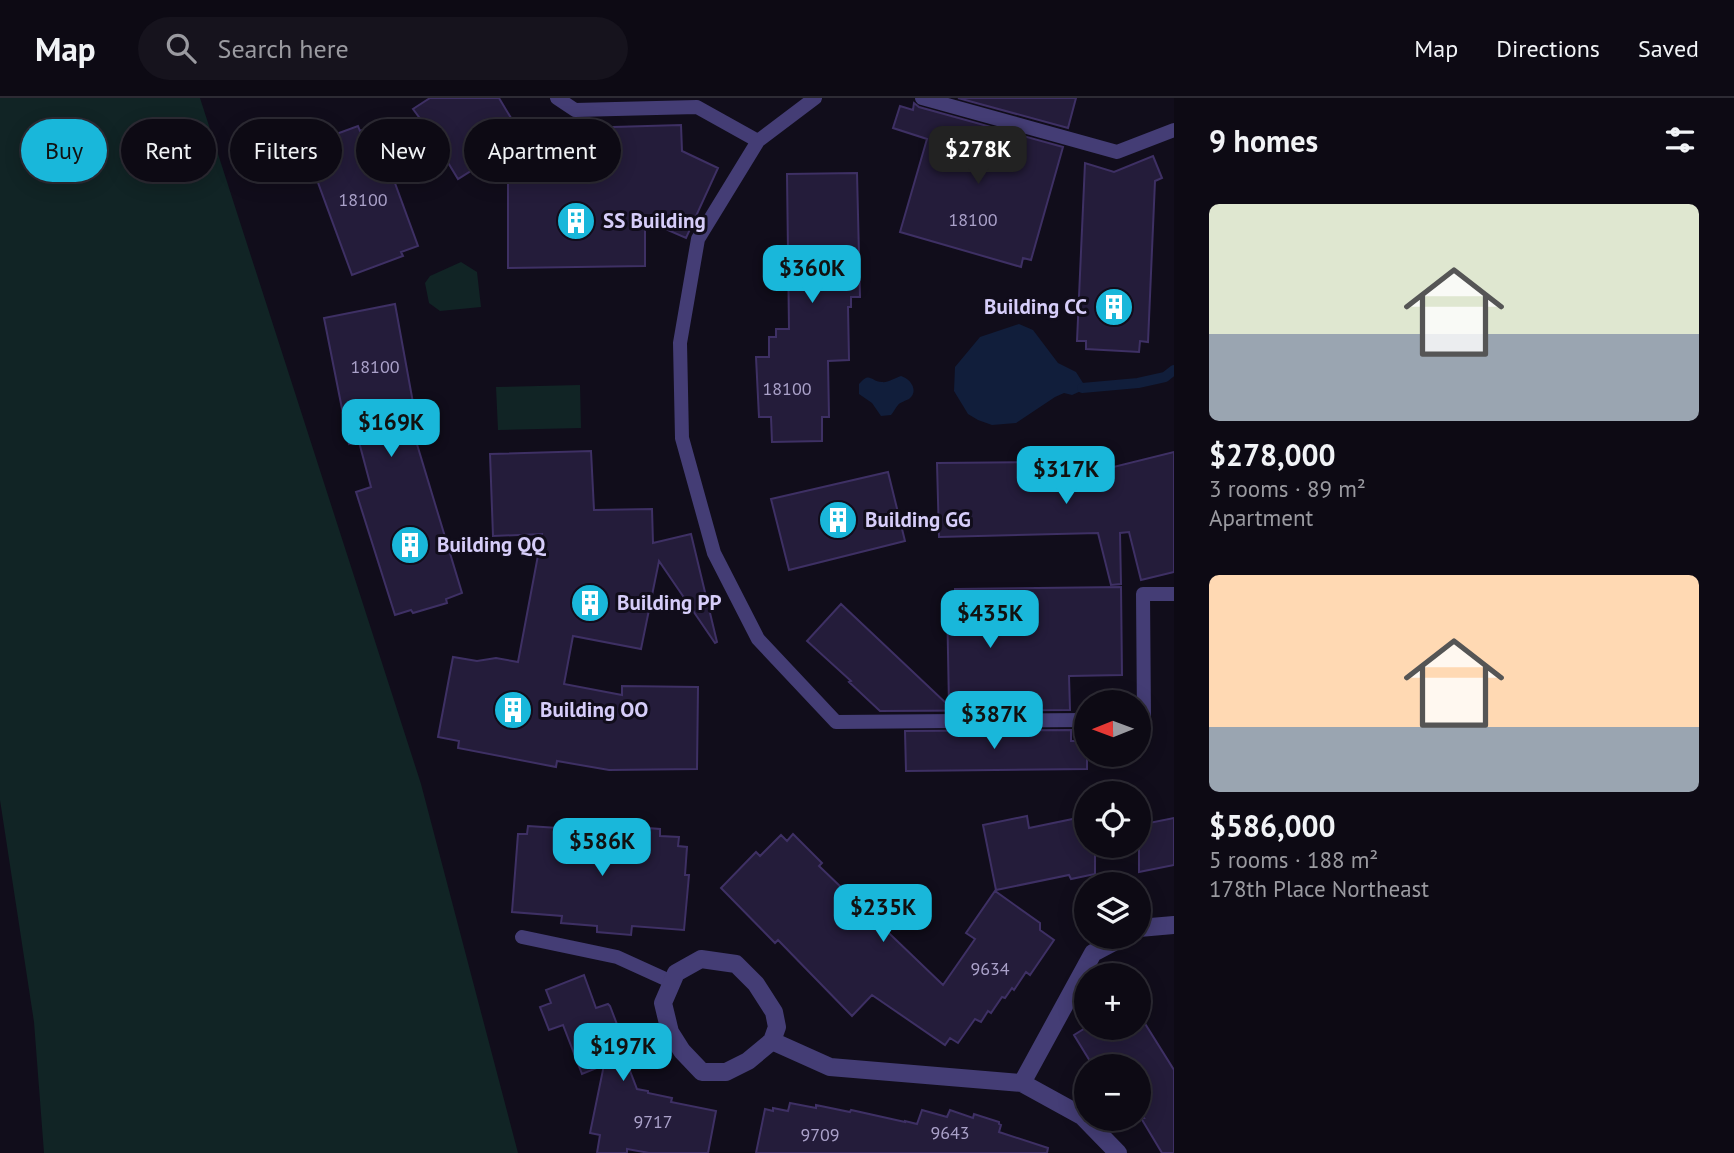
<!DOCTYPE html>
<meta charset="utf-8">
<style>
:root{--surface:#0d0a14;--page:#16131d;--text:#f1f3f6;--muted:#9a9aa0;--line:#2d2b34;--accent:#19b7da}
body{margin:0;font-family:"PT Sans",sans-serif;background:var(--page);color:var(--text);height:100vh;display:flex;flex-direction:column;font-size:26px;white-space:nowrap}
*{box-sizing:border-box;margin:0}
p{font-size:23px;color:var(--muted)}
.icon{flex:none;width:38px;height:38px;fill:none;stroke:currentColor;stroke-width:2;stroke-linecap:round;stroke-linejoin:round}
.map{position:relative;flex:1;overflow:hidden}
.panel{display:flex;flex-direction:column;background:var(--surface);width:560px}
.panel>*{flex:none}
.hud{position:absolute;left:21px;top:21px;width:665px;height:63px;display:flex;gap:14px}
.needle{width:46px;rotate:269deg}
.controls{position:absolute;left:1074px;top:592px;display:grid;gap:14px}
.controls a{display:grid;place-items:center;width:77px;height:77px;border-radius:50%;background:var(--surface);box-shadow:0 4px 18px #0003,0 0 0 2px var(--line);font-size:35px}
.price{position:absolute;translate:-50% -60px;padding:0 16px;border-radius:14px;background:var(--accent);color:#111;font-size:23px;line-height:46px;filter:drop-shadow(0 2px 4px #0008)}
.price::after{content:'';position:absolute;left:50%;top:42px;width:21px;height:16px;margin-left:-10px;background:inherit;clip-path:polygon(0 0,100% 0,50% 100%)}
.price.current{background:#222;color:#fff}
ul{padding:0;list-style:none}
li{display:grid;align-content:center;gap:14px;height:371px;padding:0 35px}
li span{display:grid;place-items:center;height:217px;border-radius:10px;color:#555}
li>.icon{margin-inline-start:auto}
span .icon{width:126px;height:126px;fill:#fffc;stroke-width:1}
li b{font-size:30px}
h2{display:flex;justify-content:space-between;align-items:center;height:84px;padding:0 35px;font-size:30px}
.pill{padding:0 24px;border-radius:32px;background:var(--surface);box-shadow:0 4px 18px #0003,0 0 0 2px var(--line);font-size:24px;line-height:63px}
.pill.current{background:var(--accent);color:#111}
header{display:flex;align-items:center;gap:42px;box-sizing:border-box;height:98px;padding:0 35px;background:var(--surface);border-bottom:2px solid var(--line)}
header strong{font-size:33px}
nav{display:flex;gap:38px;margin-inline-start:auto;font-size:24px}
.search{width:490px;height:63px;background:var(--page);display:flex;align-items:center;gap:18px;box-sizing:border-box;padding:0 24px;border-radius:38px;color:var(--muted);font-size:26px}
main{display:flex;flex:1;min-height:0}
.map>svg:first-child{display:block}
.green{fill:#112425}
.water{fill:#111e3b}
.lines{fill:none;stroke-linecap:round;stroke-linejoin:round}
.stream{stroke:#111e3b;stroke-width:10}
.building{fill:#241c3a;stroke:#3e3064;stroke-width:2}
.lane{stroke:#443d75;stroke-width:14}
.street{stroke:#443d75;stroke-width:18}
.labels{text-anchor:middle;stroke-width:6;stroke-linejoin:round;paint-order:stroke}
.number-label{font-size:18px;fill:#aaa1c9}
.poi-label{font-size:21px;font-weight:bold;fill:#d6cdf9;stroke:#110d1b;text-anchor:start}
</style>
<header>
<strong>Map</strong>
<div class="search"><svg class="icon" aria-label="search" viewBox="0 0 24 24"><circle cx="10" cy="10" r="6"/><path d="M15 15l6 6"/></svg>Search here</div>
<nav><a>Map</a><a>Directions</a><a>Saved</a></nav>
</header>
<main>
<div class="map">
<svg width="1174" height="1055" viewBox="0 0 1174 1055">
<rect width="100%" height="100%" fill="#110d1b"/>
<!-- green -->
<path class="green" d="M 0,0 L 200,0 L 421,686 L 518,1055 L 44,1055 L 34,924 L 0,702 Z
M 461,164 L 477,174 L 481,209 L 440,213 L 429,205 L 425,185 L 430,178 Z
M 580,287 L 581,330 L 498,332 L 496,289 Z"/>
<!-- water -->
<path class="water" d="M 1019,226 L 1033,232 L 1058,265 L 1076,274 L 1083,285 L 1081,293 L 1072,297 L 1064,295 L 1055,299 L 1016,325 L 992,327 L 978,322 L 968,316 L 954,293 L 955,269 L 980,239 Z
M 901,278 C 911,281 919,293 909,301 C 907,302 899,305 898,307 C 895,310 894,314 891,317 L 881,318 L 872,305 L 859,296 L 859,286 C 870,273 870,283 882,284 C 887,285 895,280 901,278 Z"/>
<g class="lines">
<!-- stream -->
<path class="stream" d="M 1082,290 L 1138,285 L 1165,279 L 1174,272"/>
</g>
<!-- building -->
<path class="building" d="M 430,0 L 499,0 L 523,40 L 458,81 L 427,30 L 413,11 Z
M 958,0 L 1076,0 L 1068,30 Z
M 914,5 L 919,9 L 1063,49 L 1031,162 L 1023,160 L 1021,169 L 900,134 L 927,41 L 893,30 L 900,8 L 913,12 Z
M 681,27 L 682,53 L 718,70 L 686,140 L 645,122 L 645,168 L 508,170 L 508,77 L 580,77 L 579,30 Z
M 358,28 L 360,33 L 374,28 L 418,148 L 401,154 L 403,158 L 352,177 L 306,52 L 321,47 L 320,42 Z
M 1153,58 L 1162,80 L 1155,83 L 1148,244 L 1140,243 L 1139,254 L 1086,251 L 1086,243 L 1077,243 L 1085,65 L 1114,74 Z
M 857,75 L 860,199 L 851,199 L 851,209 L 848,209 L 849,262 L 828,263 L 829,319 L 822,319 L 822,343 L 772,344 L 771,319 L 759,319 L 756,259 L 769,259 L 769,239 L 776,239 L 776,231 L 789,231 L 787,76 Z
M 395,206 L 418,332 L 413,333 L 462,495 L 446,501 L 447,505 L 413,515 L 411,512 L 395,517 L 356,394 L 371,389 L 359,344 L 349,346 L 324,220 Z
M 591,353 L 594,412 L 652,411 L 653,445 L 691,436 L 717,544 L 715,545 L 659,463 L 641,551 L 573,538 L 564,586 L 622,597 L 622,588 L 698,589 L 697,671 L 609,672 L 557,663 L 556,669 L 458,650 L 459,643 L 438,639 L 453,559 L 477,563 L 496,560 L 518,564 L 542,436 L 493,438 L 490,356 Z
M 1174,354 L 1174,474 L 1141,482 L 1129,434 L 1120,435 L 1121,486 L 1111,487 L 1098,435 L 939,439 L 937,365 L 1057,364 L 1057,383 Z
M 888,374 L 905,443 L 789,472 L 771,401 Z
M 1121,489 L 1122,577 L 1069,578 L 1070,612 L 880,613 L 849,584 L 851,583 L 807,543 L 841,506 L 949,608 L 947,501 L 955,500 L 955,491 Z
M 1071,632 L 1071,643 L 1087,643 L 1087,671 L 906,673 L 905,633 Z
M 1027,718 L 1029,730 L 1087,718 L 1087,747 L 1095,747 L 1095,776 L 1071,781 L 1069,777 L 996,792 L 983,727 Z
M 1174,720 L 1174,767 L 1139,774 L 1139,727 Z
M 528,728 L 634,735 L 635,729 L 660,731 L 660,738 L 679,739 L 678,748 L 687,749 L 685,777 L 689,777 L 684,832 L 632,828 L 631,837 L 597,834 L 597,828 L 561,825 L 562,818 L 512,814 L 518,736 L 527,736 Z
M 793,736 L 822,765 L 819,768 L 943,887 L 975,841 L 966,835 L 995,793 L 1040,825 L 1040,832 L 1054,842 L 1030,877 L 1026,874 L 1014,892 L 1012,890 L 1005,900 L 1002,899 L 991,915 L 988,913 L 981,924 L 975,921 L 958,945 L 950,940 L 945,947 L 872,897 L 852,918 L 778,842 L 775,845 L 721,790 L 756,754 L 760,758 L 781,737 L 787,743 Z
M 584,877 L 596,910 L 608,906 L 610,908 L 626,950 L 622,952 L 637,991 L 648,993 L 648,995 L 672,1000 L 671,1004 L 716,1013 L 708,1055 L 649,1055 L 627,1051 L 627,1055 L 597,1055 L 600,1037 L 590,1035 L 604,967 L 582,976 L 563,927 L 549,932 L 540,909 L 551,905 L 546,892 Z
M 1139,916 L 1174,972 L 1174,1055 L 1162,1055 L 1141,1020 L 1144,1020 L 1139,1012 L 1139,968 L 1093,968 L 1074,937 L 1087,929 L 1139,929 Z
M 790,1005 L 816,1010 L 816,1007 L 850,1014 L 851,1012 L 905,1024 L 905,1023 L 917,1026 L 922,1012 L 947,1019 L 950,1012 L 973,1020 L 974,1016 L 999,1024 L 999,1026 L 1001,1027 L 999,1034 L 1048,1050 L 1047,1055 L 756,1055 L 765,1011 L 773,1013 L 773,1010 L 788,1013 Z"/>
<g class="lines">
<!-- lane -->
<path class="lane" d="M 557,0 L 575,12 L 697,9 L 758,43
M 815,0 L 758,43 L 698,141 L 680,245 L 682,340 L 714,455 L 758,541 L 836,624 L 1087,622
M 922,0 L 1117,54 L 1174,32
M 1139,622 L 1144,621 L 1143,496 L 1174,496
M 522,839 L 617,859 L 672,884"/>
<!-- street -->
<path class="street" d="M 1139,830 L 1174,827
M 701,861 L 736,866 L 756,886 L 774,914 L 777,929 L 772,943 L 748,963 L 726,974 L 702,974 L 682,953 L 670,934 L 663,905 L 676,875 Z
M 772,943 L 830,969 L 1022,985 L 1082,1018 L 1118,1055
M 1022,985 L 1093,855 L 1125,838"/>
</g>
<!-- icons -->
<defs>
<symbol id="building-disc" viewBox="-11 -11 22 22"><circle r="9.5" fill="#19b7da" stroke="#110d1b"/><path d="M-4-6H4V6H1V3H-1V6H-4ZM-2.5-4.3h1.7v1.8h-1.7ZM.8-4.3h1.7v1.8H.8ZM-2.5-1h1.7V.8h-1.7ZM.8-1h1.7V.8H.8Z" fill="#fff"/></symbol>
</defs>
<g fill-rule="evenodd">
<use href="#building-disc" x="554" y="101" width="44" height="44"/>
<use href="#building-disc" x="1092" y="187" width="44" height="44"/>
<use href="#building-disc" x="816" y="400" width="44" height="44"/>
<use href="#building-disc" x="388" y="425" width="44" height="44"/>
<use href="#building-disc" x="568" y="483" width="44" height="44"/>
<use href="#building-disc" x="491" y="590" width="44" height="44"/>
</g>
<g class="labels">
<!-- number labels -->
<g class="number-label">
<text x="363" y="108">18100</text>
<text x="973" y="128">18100</text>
<text x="375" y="275">18100</text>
<text x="787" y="297">18100</text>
<text x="990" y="877">9634</text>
<text x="653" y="1030">9717</text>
<text x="950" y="1041">9643</text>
<text x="820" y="1043">9709</text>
</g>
<!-- poi labels -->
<g class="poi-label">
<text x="603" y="130">SS Building</text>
<text x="1087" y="216" text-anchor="end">Building CC</text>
<text x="865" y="429">Building GG</text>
<text x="437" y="454">Building QQ</text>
<text x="617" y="512">Building PP</text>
<text x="540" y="619">Building OO</text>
</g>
</g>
</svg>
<div class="controls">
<a><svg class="needle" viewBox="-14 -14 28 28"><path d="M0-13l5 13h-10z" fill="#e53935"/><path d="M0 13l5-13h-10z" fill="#9a9aa0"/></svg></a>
<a><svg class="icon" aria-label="locate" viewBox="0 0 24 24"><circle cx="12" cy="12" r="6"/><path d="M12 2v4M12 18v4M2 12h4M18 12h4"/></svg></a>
<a><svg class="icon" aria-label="layers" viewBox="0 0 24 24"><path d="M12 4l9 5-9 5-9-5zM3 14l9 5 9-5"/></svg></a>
<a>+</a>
<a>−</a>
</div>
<b class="price current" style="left:978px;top:88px">$278K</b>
<b class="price" style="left:812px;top:207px">$360K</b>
<b class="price" style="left:391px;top:361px">$169K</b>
<b class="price" style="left:1066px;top:408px">$317K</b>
<b class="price" style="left:990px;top:552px">$435K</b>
<b class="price" style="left:994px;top:653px">$387K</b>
<b class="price" style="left:602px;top:780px">$586K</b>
<b class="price" style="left:883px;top:846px">$235K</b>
<b class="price" style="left:623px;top:985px">$197K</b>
<div class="hud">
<a class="pill current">Buy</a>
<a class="pill">Rent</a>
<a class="pill">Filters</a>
<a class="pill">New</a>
<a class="pill">Apartment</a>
</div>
</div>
<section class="panel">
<h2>9 homes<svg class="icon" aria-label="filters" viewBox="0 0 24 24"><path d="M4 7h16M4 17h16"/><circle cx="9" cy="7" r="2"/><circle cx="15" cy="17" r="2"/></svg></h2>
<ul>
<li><span style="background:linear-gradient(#dfe7d0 60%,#9aa5b1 0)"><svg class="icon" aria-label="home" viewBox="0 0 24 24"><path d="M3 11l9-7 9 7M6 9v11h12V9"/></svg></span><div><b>$278,000</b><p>3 rooms · 89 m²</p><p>Apartment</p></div></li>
<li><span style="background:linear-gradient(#ffd9b3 70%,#9aa5b1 0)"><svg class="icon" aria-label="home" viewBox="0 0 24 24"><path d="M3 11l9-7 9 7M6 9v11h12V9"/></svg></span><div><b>$586,000</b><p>5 rooms · 188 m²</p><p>178th Place Northeast</p></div></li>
</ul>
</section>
</main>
